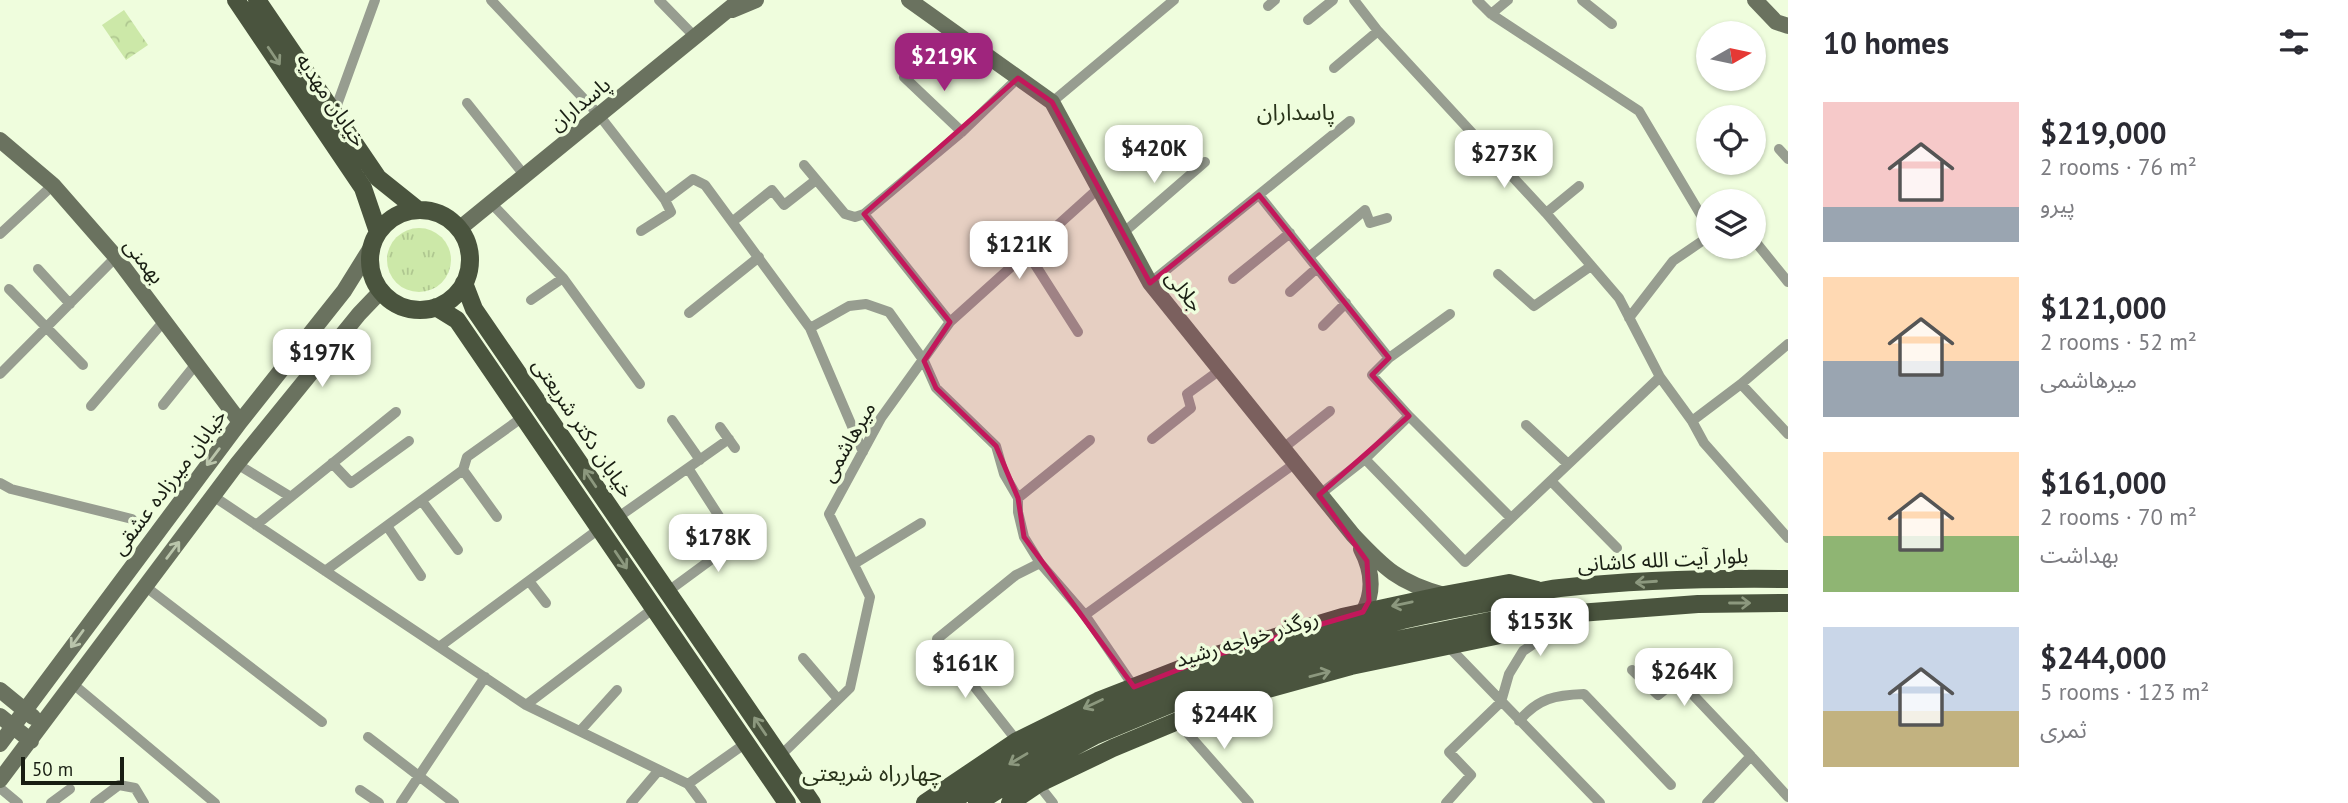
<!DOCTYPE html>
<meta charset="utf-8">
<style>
:root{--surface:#fff;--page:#f2f2f3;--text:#2b2b33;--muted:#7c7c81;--accent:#9f257d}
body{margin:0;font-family:"PT Sans","Noto Sans Arabic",sans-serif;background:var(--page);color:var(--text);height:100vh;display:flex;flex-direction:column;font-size:26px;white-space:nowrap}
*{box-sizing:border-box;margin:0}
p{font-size:23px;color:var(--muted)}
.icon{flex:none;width:38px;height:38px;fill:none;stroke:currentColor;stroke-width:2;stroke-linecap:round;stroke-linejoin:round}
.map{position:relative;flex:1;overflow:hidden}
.side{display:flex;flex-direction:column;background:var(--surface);width:560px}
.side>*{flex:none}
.needle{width:46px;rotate:81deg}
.tools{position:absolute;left:1696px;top:21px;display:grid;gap:14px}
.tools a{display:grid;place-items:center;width:70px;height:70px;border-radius:50%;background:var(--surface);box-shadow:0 2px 5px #0004;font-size:35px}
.scale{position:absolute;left:21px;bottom:18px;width:103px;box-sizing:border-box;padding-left:7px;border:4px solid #191e13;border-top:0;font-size:19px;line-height:24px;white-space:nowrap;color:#191e13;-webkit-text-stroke:5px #effddd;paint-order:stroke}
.price{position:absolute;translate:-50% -60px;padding:0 16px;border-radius:14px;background:#fff;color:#222;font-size:23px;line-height:46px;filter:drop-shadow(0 2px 4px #0008)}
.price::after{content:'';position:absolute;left:50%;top:42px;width:21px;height:16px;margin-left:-10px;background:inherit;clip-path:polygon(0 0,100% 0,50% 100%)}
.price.on{background:var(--accent);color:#fff}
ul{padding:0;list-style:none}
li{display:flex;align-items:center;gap:21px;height:175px;padding:0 35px}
li span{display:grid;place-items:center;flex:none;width:196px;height:140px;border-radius:0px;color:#555}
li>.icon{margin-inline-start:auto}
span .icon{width:84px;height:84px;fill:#fffc;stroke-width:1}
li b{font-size:30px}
h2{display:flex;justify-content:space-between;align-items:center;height:84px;padding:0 35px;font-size:30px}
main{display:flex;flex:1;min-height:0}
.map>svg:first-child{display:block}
.grass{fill:url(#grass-tufts)}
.forest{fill:url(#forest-crowns)}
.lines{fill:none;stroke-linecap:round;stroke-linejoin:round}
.street{stroke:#979d90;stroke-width:10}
.secondary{stroke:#6a725f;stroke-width:16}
.primary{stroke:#4a543e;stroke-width:18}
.oneway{stroke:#8c987e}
.oneway2{stroke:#bac5ab}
.marked{fill:#c2185b;fill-opacity:0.2;stroke:#c2185b;stroke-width:5;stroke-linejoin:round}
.labels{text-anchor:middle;stroke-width:7;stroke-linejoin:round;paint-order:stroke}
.street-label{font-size:21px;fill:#191e13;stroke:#effddd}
.neighbourhood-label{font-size:23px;fill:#29331a;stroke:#effddd}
</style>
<main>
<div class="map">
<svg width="1788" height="803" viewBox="0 0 1788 803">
<defs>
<pattern id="grass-tufts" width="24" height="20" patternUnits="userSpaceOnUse" patternTransform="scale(1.75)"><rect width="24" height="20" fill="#cce8a8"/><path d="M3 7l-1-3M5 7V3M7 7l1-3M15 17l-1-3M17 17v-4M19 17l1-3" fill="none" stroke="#afc790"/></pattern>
<pattern id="forest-crowns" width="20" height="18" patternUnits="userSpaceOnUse" patternTransform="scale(1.75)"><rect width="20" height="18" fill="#cce8a8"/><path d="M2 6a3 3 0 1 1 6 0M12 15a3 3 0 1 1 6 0" fill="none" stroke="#afc790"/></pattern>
</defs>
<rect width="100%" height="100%" fill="#effddd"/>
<!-- grass -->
<path class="grass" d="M387 260a32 32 0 1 1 64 0a32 32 0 1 1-64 0Z"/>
<!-- forest -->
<path class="forest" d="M 124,10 L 148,45 L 126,60 L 102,25 Z"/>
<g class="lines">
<!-- street -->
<path class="street" d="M 491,0 L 599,115 L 665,200 L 693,179 L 705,185 L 810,328
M 659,0 L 696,38
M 1354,0 L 1378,31 L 1546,213 L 1619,298 L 1660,377 L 1692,421 L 1741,384 L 1788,344
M 1477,0 L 1491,14 L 1639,111 L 1708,227
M 1582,0 L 1612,24
M 1268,6 L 1275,0
M 1491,14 L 1508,0
M 1308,20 L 1333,0
M 1334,68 L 1378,31
M 904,77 L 962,132
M 1052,102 L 1174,0
M 467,103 L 525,176
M 334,113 L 375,0
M 1779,149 L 1788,159
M 804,165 L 845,214 L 855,217 L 864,214 L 962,132 L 1018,78
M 1259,195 L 1389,358
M 491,203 L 563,278 L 640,384
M 1546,213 L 1579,186
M 864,214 L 950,322
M 732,222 L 772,190 L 784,205 L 816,180
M 641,231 L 671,212 L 665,200
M 1123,233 L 1205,162
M 0,234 L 53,185
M 1754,240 L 1788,282
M 1027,252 L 1078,332
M 1309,257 L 1365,210 L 1370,223 L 1387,218
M 38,269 L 70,304
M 1498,274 L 1534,306 L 1591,266
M 1233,279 L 1290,233
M 1150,283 L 1350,121
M 9,289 L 83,365
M 1290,292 L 1317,268
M 531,300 L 563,278
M 689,313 L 759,257
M 1450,314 L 1389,358 L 1372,375 L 1409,416 L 1511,518
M 1629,318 L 1673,261 L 1708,237
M 1323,326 L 1346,303
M 0,374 L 116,257
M 1741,384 L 1788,434
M 163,405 L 196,364
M 91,406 L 164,321
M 672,420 L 700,460
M 1692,421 L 1704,443 L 1788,538
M 1526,425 L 1568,464
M 720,427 L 735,448
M 1152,439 L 1191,408 L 1187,394 L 1220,370
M 1282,449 L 1330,411
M 863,452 L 810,328 L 849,306 L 866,304 L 889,312 L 924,361 L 936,388 L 996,446 L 1004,474 L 1018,498 L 1018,512 L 1024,537 L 1040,563 L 1085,615 L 1134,687
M 1365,459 L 1465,562 L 1660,377
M 332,463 L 351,483 L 409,441
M 237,464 L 291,497
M 688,468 L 724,524
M 463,470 L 497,517
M 1551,481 L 1617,548
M 0,483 L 11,489 L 132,519
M 1319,495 L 1365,459 L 1409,416
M 213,496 L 526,705 L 688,784 L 702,803
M 1018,498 L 1090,440
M 422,501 L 458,550
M 617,518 L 729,439
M 256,525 L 396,412
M 387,526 L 421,576
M 854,564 L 921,523
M 325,571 L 463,470 L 467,457 L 523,417
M 529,581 L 546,603
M 146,587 L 322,722
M 667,592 L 750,531
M 1085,615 L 1294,464
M 1447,645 L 1600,803
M 439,647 L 599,529
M 803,658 L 838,699
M 1632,670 L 1658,695 L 1678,679 L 1751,756
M 73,684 L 215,803
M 526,705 L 654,608
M 1176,720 L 1249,803
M 1519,721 C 1538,698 1556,695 1584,694 L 1671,785
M 580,731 L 617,690
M 368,737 L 454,803
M 1017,741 L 937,639 L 1016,575 L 1040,563
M 780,756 L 850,688 L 870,597 L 829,514 L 881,418 L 950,322 L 1099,188
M 688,784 L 746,743
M 1038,784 L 1053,803
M 0,788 L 18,803
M 360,790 L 379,803
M 51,803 L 70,789
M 95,803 L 119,785 L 135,788 L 144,803
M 401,803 L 485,677
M 631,803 L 659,770
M 1446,803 L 1471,775 L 1449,752 L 1501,702 L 1509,674 L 1523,651 L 1545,636 L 1581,618
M 1707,803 L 1751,756 L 1788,797"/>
<!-- secondary -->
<path class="secondary" d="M 909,0 L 1052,102 L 1150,283 L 1353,535 C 1384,568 1399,583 1444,595
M 1755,0 L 1776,22 L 1788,26
M 732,10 L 756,0
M 0,140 L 53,185 L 116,257 L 240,422
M 459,229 L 740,0
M 1361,549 C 1372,570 1375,591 1363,612
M 0,690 L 33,717
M 0,716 L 31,741
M 0,744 L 240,422 L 344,291 L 372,246
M 0,780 L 237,464 L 359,314 L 381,291"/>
<!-- primary -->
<path class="primary" d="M 236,0 L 363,188 L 378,232
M 257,0 L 378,178 L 418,210
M370 260a50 50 0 1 1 100 0a50 50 0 1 1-100 0Z
M 464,283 L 474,309 L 812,803
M 436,307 L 457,320 L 787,803
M 925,803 L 1017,741 L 1098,701 L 1216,655 L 1342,617 L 1444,595 L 1509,583 L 1537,590
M 950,803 C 1087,708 1238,659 1399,621 C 1432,613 1465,607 1498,601 C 1519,597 1539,590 1560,588 C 1636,580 1712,578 1788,579
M 977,803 L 1027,772 L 1094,736 L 1207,689 L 1323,655 L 1499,619 L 1698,604 L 1788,603
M 1010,803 L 1038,784 L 1113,748 L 1228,700 L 1351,666 L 1548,625"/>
</g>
<!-- one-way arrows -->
<defs><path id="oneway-shaft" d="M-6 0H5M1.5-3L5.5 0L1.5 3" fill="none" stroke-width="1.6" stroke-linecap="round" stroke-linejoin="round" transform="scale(1.75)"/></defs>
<g class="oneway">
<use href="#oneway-shaft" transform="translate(274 56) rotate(56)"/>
<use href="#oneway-shaft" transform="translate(590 478) rotate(-124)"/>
<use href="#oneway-shaft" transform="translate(621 560) rotate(56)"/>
<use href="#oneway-shaft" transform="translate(1646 582) rotate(176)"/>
<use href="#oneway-shaft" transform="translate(1740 603)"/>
<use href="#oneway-shaft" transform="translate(1402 604) rotate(168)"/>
<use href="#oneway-shaft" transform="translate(1320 674) rotate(-15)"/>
<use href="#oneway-shaft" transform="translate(1093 704) rotate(155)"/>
<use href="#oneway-shaft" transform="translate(760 726) rotate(-124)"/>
<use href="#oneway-shaft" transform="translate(1018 759) rotate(149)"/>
</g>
<g class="oneway2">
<use href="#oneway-shaft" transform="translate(213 457) rotate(127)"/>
<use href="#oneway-shaft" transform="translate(173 550) rotate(-53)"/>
<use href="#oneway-shaft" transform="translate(77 639) rotate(126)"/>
</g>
<!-- marked area -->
<path class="marked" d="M 1018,78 L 1052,102 L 1150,283 L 1259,195 L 1389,358 L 1372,375 L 1409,416 L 1319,495 L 1367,561 L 1369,601 L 1363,612 L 1216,655 L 1134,687 L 1024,537 L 1018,498 L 996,446 L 936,388 L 924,361 L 950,322 L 864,214 Z"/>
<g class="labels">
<!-- street labels -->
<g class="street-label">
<text transform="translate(331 100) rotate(56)" y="7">خیابان مهدیه</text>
<text transform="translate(580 104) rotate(-39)" y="7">پاسداران</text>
<text transform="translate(144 261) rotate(52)" y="7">بهمنی</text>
<text transform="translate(1184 291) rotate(52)" y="7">جلالی</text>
<text transform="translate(583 428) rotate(56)" y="7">خیابان دکتر شریعتی</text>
<text transform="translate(848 442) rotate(-60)" y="7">میرهاشمی</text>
<text transform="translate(169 482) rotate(-53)" y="7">خیابان میرزاده عشقی</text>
<text transform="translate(1663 560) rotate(-3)" y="7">بلوار آیت الله کاشانی</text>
<text transform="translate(1247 639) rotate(-17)" y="7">روگذر خواجه رشید</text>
</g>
<!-- neighbourhood labels -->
<g class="neighbourhood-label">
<text x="1296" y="120">پاسداران</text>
<text x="872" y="781">چهارراه شریعتی</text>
</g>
</g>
</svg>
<div class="tools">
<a><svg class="needle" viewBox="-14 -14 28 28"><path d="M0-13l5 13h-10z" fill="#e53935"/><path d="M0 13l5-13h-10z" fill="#7c7c81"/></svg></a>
<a><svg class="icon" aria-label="locate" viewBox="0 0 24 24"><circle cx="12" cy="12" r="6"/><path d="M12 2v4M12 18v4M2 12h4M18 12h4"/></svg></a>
<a><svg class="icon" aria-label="layers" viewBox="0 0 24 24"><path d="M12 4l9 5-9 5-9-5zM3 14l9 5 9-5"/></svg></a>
</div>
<div class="scale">50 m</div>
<b class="price on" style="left:944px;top:93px">$219K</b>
<b class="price" style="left:1154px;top:185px">$420K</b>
<b class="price" style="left:1504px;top:190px">$273K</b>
<b class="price" style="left:1019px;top:281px">$121K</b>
<b class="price" style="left:322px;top:389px">$197K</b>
<b class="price" style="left:718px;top:574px">$178K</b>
<b class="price" style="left:1540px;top:658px">$153K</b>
<b class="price" style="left:965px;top:700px">$161K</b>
<b class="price" style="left:1684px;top:708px">$264K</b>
<b class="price" style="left:1224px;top:751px">$244K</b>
</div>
<section class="side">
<h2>10 homes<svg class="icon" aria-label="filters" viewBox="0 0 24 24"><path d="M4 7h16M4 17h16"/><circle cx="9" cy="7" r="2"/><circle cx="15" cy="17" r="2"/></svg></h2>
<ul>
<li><span style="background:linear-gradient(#f6c9c9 75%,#9aa5b1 0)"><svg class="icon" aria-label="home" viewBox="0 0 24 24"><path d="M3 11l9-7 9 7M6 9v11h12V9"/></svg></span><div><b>$219,000</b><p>2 rooms · 76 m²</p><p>پیرو</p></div></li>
<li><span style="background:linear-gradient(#ffd9b3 60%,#9aa5b1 0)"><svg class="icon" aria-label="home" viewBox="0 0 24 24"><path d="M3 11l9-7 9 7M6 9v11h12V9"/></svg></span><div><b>$121,000</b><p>2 rooms · 52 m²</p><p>میرهاشمی</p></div></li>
<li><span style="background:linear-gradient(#ffd9b3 60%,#8fb573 0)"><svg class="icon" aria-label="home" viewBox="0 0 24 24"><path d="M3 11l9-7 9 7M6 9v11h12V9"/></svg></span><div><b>$161,000</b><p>2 rooms · 70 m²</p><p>بهداشت</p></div></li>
<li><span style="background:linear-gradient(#c9d6e8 60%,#c2b280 0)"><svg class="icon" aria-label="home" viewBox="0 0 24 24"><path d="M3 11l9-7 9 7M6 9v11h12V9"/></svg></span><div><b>$244,000</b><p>5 rooms · 123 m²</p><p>ثمری</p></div></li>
</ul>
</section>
</main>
